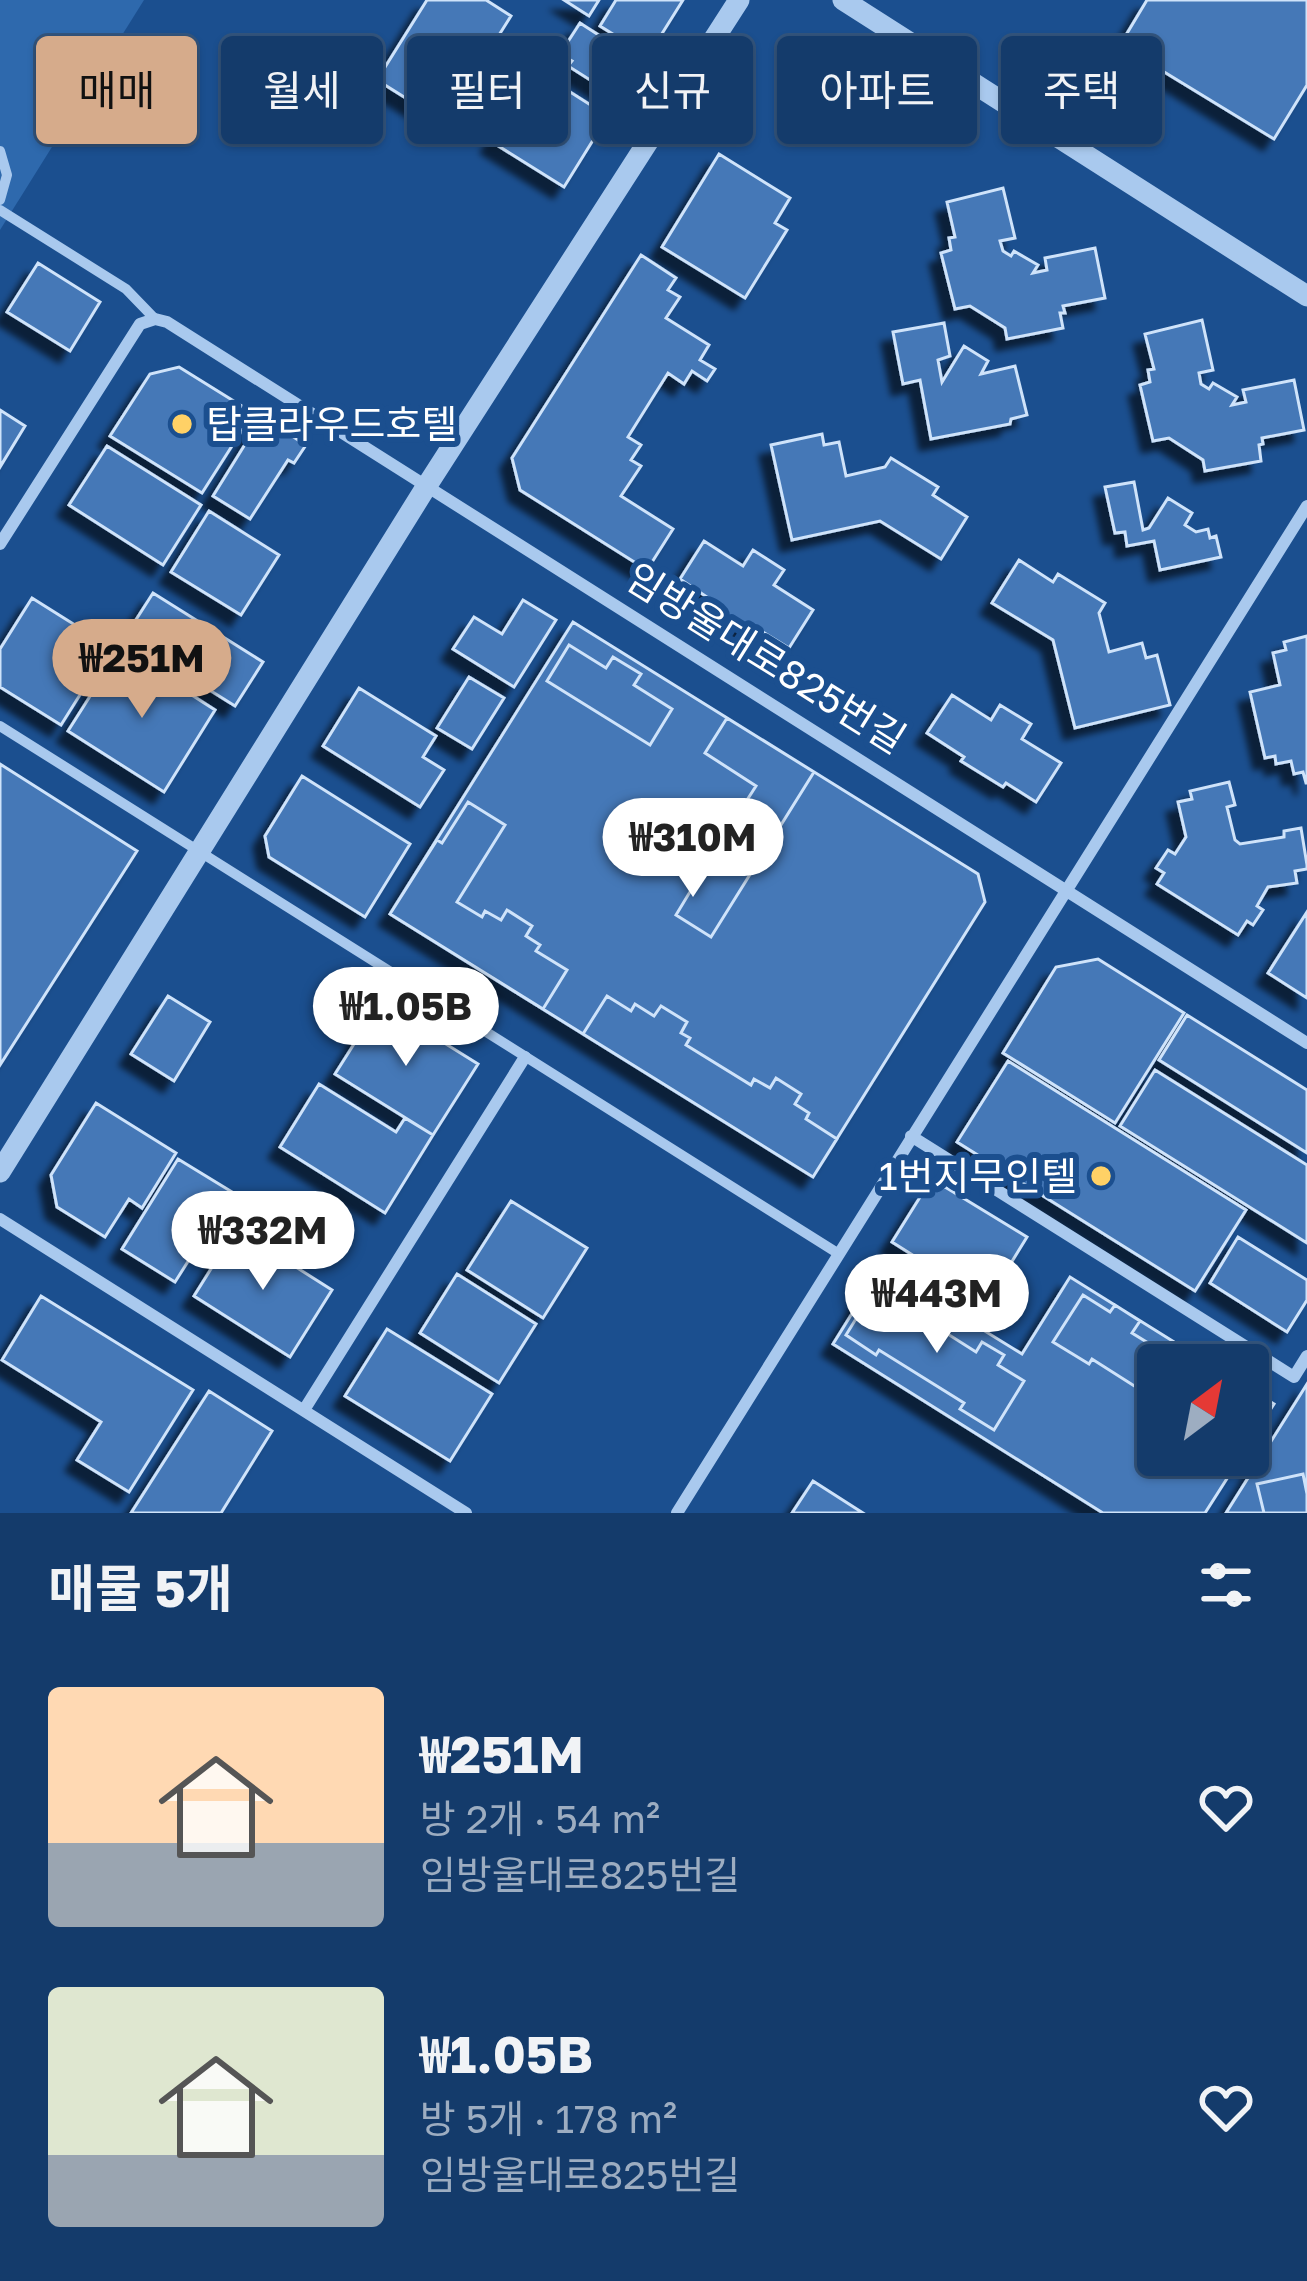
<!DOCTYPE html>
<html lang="ko">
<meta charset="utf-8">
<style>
:root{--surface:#143b6b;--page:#214673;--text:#f1f3f6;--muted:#9dadc1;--line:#33557e;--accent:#d6ab8b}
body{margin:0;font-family:"Golos Text","Noto Sans KR",sans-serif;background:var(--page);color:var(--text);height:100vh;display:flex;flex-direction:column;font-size:45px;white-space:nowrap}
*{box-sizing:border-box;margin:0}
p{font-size:39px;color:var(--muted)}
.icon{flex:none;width:66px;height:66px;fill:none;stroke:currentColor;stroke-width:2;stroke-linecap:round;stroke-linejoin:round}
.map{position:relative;height:1513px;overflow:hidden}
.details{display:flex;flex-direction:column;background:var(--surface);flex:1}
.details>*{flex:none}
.banner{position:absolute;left:36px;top:36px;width:1236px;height:108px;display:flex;gap:24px}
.needle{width:78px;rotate:32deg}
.buttons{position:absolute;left:1137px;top:1344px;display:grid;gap:24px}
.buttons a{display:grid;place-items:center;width:132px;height:132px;border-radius:12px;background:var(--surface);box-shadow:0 3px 9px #0004,0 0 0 3px var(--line);font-size:60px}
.price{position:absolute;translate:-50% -102px;padding:0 27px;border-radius:42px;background:#fff;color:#222;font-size:39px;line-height:78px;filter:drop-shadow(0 3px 6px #0008)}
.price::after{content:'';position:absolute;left:50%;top:72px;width:36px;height:27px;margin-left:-18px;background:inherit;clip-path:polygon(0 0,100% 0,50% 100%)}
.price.on{background:var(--accent);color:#111}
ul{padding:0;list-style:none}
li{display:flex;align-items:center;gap:36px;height:300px;padding:0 48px}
li span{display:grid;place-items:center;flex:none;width:336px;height:240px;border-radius:12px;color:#555}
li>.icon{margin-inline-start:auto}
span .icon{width:144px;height:144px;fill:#fffc;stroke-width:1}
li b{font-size:51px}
h2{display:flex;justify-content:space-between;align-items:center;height:144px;padding:0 48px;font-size:51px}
.pill{padding:0 42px;border-radius:12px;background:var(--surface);box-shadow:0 3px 9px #0004,0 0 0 3px var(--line);font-size:42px;line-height:108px}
.pill.on{background:var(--accent);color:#111}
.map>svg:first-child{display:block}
.green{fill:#2e69ad}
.building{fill:#4478b7;stroke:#cfe3fa;stroke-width:3;filter:url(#shadow)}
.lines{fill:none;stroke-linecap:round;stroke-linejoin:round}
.pedestrian{stroke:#a9c9ee;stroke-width:10}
.minor{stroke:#a9c9ee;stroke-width:12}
.tertiary{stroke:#a9c9ee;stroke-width:21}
.poi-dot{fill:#ffd166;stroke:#1b4f8f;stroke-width:4.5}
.labels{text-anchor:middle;stroke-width:12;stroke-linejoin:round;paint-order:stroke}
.poi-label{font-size:39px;fill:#fff;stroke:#1b4f8f;text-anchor:start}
.street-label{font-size:39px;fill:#fff;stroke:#1b4f8f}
</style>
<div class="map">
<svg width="1307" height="1513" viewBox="0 0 1307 1513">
<defs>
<filter id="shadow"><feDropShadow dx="-11" dy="11" stdDeviation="3" flood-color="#0009"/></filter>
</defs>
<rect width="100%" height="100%" fill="#1b4f8f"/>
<!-- green -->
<path class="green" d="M 0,0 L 144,0 L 0,230 Z"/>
<!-- building -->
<path class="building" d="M 427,0 L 486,0 L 511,16 L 444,122 L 377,80 Z
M 564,0 L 599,0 L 589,16 Z
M 616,0 L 683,0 L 648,56 L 600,26 Z
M 1147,0 L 1307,0 L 1307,85 L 1274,139 L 1120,45 Z
M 580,23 L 639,61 L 617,97 L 568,66 L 572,61 L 560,54 Z
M 537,71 L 608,116 L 564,187 L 492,142 Z
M 719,154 L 790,198 L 775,223 L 787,230 L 745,298 L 662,247 Z
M 1003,188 L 1015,238 L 1000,241 L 1003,251 L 1011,256 L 1014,251 L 1038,265 L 1033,273 L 1047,270 L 1045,258 L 1095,248 L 1105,298 L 1063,306 L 1065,313 L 1060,313 L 1063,328 L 1007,339 L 1005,328 L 970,306 L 955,309 L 941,253 L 951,250 L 949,238 L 955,237 L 947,202 Z
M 641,255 L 676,278 L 668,290 L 680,297 L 666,318 L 709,345 L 700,360 L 715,369 L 707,381 L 692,371 L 684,384 L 668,373 L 628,437 L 641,445 L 631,460 L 641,466 L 621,496 L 673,529 L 647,570 L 520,490 L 512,458 Z
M 38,263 L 100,302 L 70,351 L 7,312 Z
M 1202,320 L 1213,370 L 1199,373 L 1201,384 L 1209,389 L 1213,383 L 1237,397 L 1232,405 L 1246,402 L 1243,390 L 1294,380 L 1304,430 L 1262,438 L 1263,444 L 1259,445 L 1261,461 L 1205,471 L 1203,460 L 1169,438 L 1153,441 L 1140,385 L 1150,382 L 1148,370 L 1154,369 L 1145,334 Z
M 944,323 L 950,356 L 938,360 L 942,382 L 964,346 L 988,361 L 981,374 L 1015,366 L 1027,415 L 1011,419 L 1010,424 L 931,439 L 920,380 L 903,384 L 893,332 Z
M 179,367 L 253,413 L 202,493 L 110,436 L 150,374 Z
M 0,410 L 25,426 L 0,467 Z
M 262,417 L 306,445 L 294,463 L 288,460 L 250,519 L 213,496 Z
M 822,434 L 824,445 L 839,442 L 846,476 L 885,467 L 891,458 L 938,487 L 933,495 L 967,517 L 941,559 L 880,521 L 792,540 L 771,445 Z
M 107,446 L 201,505 L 163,565 L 69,505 Z
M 1134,482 L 1143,530 L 1149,528 L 1168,498 L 1192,513 L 1185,525 L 1196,532 L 1208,529 L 1210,538 L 1216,536 L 1221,557 L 1160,570 L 1154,541 L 1127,546 L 1125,532 L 1115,533 L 1105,487 Z
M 209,511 L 279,555 L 241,615 L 171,572 Z
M 704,541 L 743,566 L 753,550 L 784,570 L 774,585 L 813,610 L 789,648 L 758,629 L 755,633 L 713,607 L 716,603 L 680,579 Z
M 1019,560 L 1053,582 L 1058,574 L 1105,603 L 1099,613 L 1109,652 L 1142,643 L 1146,658 L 1157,655 L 1170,705 L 1075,728 L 1053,640 L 992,603 Z
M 153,593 L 263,662 L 235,706 L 125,637 Z
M 32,598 L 110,647 L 61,725 L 0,687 L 0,649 Z
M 523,600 L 556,620 L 514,687 L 453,649 L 474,617 L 502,634 Z
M 573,622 L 978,874 L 985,902 L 813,1177 L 390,914 Z
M 1307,636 L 1307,783 L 1306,783 L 1303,772 L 1294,774 L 1291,761 L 1276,764 L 1275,756 L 1265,758 L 1250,692 L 1280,685 L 1273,653 L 1286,650 L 1284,642 Z
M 569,645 L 606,668 L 613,657 L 641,674 L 634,685 L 672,709 L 650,745 L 547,681 Z
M 120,649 L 215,710 L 164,792 L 68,731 Z
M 469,677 L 504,698 L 472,749 L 437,728 Z
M 359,688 L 436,736 L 423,757 L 444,770 L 420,807 L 323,746 Z
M 952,695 L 991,720 L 1000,705 L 1031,724 L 1022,739 L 1061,763 L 1036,802 L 1006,783 L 1003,787 L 961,761 L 964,757 L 927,733 Z
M 727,718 L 814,772 L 711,937 L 676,915 L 699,877 L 686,868 L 710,829 L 724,838 L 731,827 L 737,830 L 748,811 L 742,808 L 756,786 L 705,753 Z
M 0,764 L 137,851 L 0,1065 Z
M 302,776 L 410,844 L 365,917 L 269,857 L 265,836 Z
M 1229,782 L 1235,805 L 1227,807 L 1235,840 L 1240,844 L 1284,837 L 1284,831 L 1301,828 L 1307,865 L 1307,869 L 1295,871 L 1297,883 L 1268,887 L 1257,906 L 1263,910 L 1253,925 L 1247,921 L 1238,935 L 1157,884 L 1164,873 L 1156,868 L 1168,850 L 1175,854 L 1186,837 L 1178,802 L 1192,799 L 1190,791 Z
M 468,802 L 505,825 L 457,902 L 482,917 L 485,911 L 501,920 L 507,910 L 532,926 L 526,936 L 540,945 L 536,951 L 567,970 L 543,1009 L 390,914 L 437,840 L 442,843 Z
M 1307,912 L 1307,998 L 1268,973 Z
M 1098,959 L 1184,1013 L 1115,1123 L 1003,1053 L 1056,967 Z
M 168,996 L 210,1022 L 174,1081 L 131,1054 Z
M 607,996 L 631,1011 L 635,1004 L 654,1016 L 661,1006 L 687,1022 L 681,1033 L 690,1038 L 686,1045 L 751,1085 L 754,1079 L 770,1088 L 776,1078 L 801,1094 L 795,1104 L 809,1113 L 806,1119 L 837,1139 L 813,1177 L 583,1034 Z
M 380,1003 L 478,1064 L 433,1135 L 335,1074 Z
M 1187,1015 L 1307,1090 L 1307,1153 L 1159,1060 Z
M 1008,1061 L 1246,1210 L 1195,1291 L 957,1142 Z
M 1155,1070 L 1307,1165 L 1307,1243 L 1120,1126 Z
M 319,1084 L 396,1132 L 405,1118 L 433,1135 L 385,1213 L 280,1147 Z
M 96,1103 L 176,1153 L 142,1208 L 129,1199 L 105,1237 L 57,1207 L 51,1175 Z
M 178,1159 L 232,1192 L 175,1282 L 122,1249 Z
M 945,1187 L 1027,1237 L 987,1302 L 892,1242 L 922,1194 Z
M 511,1201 L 587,1248 L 543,1318 L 467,1270 Z
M 236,1229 L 332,1290 L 290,1357 L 194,1296 Z
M 1238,1237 L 1307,1280 L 1307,1300 L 1287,1332 L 1210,1283 Z
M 881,1267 L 1022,1354 L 1070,1277 L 1211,1365 L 1158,1365 L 1158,1455 L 1242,1455 L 1205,1513 L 1103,1513 L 833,1344 Z
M 457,1274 L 536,1324 L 499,1383 L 420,1333 Z
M 875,1288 L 899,1303 L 905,1294 L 927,1307 L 921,1317 L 976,1352 L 982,1342 L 1004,1355 L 998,1365 L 1024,1381 L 994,1430 L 960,1409 L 964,1403 L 879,1350 L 876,1355 L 846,1335 Z
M 1083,1295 L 1110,1312 L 1115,1305 L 1140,1321 L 1132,1333 L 1184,1365 L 1158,1365 L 1158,1401 L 1092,1359 L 1089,1364 L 1053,1342 Z
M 41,1296 L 193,1390 L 129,1492 L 77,1460 L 101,1422 L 2,1360 Z
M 387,1329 L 492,1394 L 450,1461 L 345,1396 Z
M 1307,1384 L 1307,1513 L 1226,1513 L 1297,1400 Z
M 1248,1388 L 1274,1404 L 1248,1445 Z
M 209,1391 L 272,1431 L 221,1513 L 131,1513 Z
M 1303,1474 L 1307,1494 L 1307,1513 L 1264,1513 L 1257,1484 Z
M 813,1481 L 863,1513 L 792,1513 Z"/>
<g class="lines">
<!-- pedestrian -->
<path class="pedestrian" d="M 0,151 L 7,175 L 0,200
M 0,210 L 126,289 L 155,319
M 0,726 L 839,1254"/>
<!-- minor -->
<path class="minor" d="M 0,544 L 140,324 L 155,319 L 167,322 L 1307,1043
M 911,1136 L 1294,1377 L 1307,1356
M 0,1219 L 466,1513
M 304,1410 L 525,1057
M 677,1513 L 1307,506"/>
<!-- tertiary -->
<path class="tertiary" d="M 843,0 L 1307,296
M 0,1172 L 426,487 L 739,0"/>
</g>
<!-- markers -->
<g class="poi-dot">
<circle cx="182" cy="424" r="12"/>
<circle cx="1101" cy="1176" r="12"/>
</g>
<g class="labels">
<!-- poi labels -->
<g class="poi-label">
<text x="206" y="438">탑클라우드호텔</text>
<text x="1077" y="1190" text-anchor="end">1번지무인텔</text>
</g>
<!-- street labels -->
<g class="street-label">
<text transform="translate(766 658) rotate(32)" y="14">임방울대로825번길</text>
</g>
</g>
</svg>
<div class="buttons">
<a><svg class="needle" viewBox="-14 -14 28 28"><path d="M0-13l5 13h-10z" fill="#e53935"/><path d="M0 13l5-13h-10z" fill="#9dadc1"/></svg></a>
</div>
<b class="price on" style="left:142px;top:721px">₩251M</b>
<b class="price" style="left:693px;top:900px">₩310M</b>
<b class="price" style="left:406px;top:1069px">₩1.05B</b>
<b class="price" style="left:263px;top:1293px">₩332M</b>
<b class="price" style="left:937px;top:1356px">₩443M</b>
<div class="banner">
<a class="pill on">매매</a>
<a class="pill">월세</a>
<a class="pill">필터</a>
<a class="pill">신규</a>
<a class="pill">아파트</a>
<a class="pill">주택</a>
</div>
</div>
<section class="details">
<h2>매물 5개<svg class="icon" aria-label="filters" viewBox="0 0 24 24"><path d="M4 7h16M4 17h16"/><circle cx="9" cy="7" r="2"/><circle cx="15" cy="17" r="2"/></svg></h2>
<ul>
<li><span style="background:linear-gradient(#ffd9b3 65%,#9aa5b1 0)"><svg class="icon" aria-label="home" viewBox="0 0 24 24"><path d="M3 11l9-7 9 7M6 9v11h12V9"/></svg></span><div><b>₩251M</b><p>방 2개 · 54 m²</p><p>임방울대로825번길</p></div><svg class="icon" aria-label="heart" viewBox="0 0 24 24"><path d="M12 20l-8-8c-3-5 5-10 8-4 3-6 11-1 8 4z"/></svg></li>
<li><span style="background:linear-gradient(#dfe7d0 70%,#9aa5b1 0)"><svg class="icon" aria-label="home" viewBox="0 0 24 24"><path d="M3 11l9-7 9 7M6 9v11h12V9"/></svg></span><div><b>₩1.05B</b><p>방 5개 · 178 m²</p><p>임방울대로825번길</p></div><svg class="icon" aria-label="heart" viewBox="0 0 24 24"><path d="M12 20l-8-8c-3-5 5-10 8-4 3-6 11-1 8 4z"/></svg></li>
</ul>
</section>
